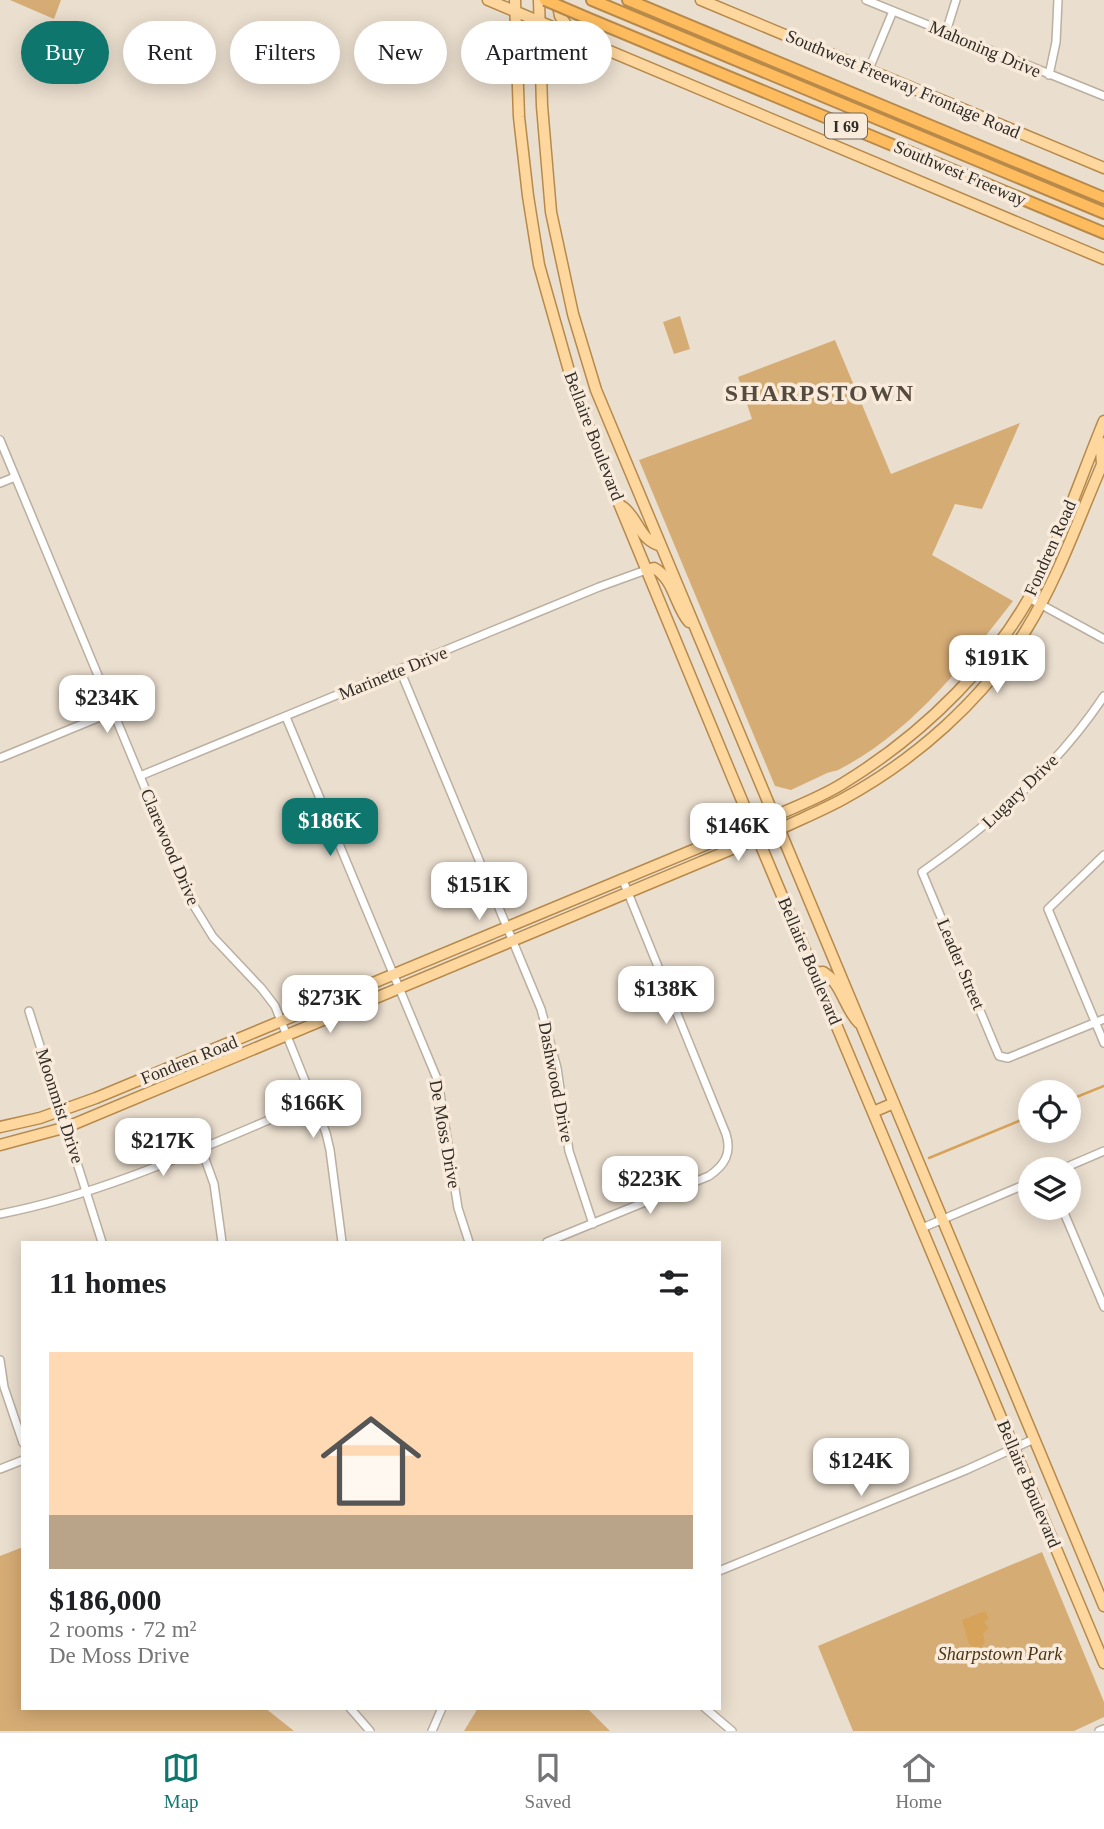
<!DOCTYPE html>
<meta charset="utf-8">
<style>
:root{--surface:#fff;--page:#f6f6f6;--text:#202124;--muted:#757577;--line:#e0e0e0;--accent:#0f766e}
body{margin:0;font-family:"Times New Roman",serif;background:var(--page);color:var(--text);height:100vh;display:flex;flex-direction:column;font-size:26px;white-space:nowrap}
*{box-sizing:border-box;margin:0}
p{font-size:23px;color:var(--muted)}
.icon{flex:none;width:38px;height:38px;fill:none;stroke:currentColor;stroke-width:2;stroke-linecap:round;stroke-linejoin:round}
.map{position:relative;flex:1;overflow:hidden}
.side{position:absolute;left:21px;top:1241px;width:700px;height:469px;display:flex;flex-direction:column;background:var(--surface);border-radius:0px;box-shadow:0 4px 18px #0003}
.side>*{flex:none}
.hud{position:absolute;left:21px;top:21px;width:700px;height:63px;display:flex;gap:14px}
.fabs{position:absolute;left:1018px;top:1080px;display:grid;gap:14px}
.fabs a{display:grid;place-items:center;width:63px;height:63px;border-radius:50%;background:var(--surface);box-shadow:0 4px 18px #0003;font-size:35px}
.price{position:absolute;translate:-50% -60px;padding:0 16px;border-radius:14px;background:#fff;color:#222;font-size:23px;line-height:46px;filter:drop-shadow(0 2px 4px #0008)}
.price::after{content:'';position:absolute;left:50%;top:42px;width:21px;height:16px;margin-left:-10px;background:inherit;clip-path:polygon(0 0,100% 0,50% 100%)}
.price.current{background:var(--accent);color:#fff}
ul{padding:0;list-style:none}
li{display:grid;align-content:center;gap:14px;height:371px;padding:0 28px}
li span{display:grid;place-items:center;height:217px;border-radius:0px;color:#555}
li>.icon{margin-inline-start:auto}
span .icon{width:126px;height:126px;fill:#fffc;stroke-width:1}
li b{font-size:30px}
h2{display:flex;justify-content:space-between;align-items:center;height:84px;padding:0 28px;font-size:30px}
.chip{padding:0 24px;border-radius:32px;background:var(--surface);box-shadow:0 4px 18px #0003;font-size:24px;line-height:63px}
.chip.current{background:var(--accent);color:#fff}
.tabs{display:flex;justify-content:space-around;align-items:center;height:98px;border-top:2px solid var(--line);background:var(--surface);font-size:19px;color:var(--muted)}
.tabs a{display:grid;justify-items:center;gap:4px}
.tabs .current{color:var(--accent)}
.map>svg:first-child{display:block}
.green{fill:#d6ac75}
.water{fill:#d7a35a}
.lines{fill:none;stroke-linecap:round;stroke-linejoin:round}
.stream{stroke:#d7a35a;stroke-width:2.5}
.minor-casing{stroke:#bbafa0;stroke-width:10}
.major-casing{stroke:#b78a4b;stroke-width:13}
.highway-casing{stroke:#b78a4b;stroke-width:14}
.minor{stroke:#fff;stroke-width:7}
.major{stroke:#fed79e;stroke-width:10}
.highway{stroke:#febc5e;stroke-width:10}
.highway-bridge-casing{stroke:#b78a4b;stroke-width:14;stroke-linecap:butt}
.highway-bridge{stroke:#febc5e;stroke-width:10}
.labels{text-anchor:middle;stroke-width:7;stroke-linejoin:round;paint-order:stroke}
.shield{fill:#f8ebdb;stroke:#6d665d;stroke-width:2}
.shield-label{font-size:16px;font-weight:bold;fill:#322d27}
.street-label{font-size:18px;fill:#322d27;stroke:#f8ebdb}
.park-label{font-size:18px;font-style:italic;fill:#4c3616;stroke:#f8ebdb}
.district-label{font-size:24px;font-weight:bold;letter-spacing:2px;fill:#544a3d;stroke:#f8ebdb}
</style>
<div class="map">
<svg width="1104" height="1731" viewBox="0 0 1104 1731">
<rect width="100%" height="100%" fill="#eadece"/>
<!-- green -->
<path class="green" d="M 10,0 L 61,0 L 54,19 Z
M 680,316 L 690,349 L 674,354 L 663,322 Z
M 835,340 L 891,474 L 1020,423 L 982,509 L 955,504 L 932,555 L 1013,601 C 963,665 913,731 840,769 C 835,772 830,771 825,774 C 814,779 802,785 791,790 L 775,786 L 639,460 L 752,419 L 738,377 Z
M 23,1547 L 23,1708 L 265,1708 L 294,1731 L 0,1731 L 0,1556 Z
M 1042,1552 L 1104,1702 L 1104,1717 L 1074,1731 L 853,1731 L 818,1646 Z
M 478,1708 L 587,1708 L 610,1731 L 464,1731 Z"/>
<!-- water -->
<path class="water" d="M 985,1611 L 989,1619 L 984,1622 L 989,1628 L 983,1634 L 985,1642 L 981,1647 L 973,1647 L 969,1644 L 962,1620 Z"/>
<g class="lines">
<!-- stream -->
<path class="stream" d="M 1069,1100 L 1104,1086
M 929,1158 L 1031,1116"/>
<defs>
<path id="minor" d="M 866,0 L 1104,96
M 946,32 L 956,0
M 869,69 L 893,11
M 1049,75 L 1056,42 L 1058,0
M 0,440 L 194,906 L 213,937 L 262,989 L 275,1006 L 326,1133 L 330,1150 L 342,1242
M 0,483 L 15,477
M 1029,598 L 1104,639
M 400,670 L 541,1009 L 557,1068 L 569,1151 L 593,1224
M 1104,696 C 1056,768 992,823 922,872 L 999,1056 L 1008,1058 L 1104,1019
M 286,717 L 438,1081 L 458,1208 L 469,1242
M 0,758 L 112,712
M 140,776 L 599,587 L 646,570
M 1104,855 L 1048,909 L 1104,1043
M 29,1011 L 102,1242
M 201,1148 L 214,1184 L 222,1242
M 1062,1169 L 1104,1151
M 1062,1208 L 1104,1307
M 0,1214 C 109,1193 212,1143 314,1101
M 922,1228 L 1031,1182
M 547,1242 L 709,1176 C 725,1165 732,1153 726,1134 L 622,878
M 0,1360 L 4,1387 L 23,1443
M 0,1469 L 23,1460
M 719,1571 L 966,1470 L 1034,1439
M 350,1708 L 370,1731
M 705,1708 L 732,1731
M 432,1731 L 442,1708
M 1099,1731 L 1104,1729"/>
<path id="major" d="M 488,0 L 1104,259
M 515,0 L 519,117 L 528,196 L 539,265 L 573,385 L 606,472 L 733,779 L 1104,1663
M 539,0 L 542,106 L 551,212 L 573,314 L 596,390 L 1104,1606
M 701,0 L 1104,168
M 541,63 L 551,50 L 575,37 L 560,16 L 557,1
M 1102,464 L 1101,450 L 1104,443
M 623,507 C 639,519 639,540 661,546
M 646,570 L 654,568 C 674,579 675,606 689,622
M 815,973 L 823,972 C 842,983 844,1008 859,1023
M 873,1112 L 894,1103
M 0,1127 L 40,1118 L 96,1098 L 775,816 C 797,806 821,797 842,784 C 924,734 999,661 1042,574 C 1065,525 1083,472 1104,421
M 0,1145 L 67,1127 L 780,829 C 801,819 823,810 843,799 C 915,760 983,700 1026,630 C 1059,577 1079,517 1104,460"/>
<path id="highway" d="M 592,0 L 1104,213
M 628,0 L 1104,198
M 587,18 L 1104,233"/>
</defs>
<!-- minor casing -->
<use href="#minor" class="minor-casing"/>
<!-- major casing -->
<use href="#major" class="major-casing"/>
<!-- highway casing -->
<use href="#highway" class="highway-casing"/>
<!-- minor -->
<use href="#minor" class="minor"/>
<!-- major -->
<use href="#major" class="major"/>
<!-- highway -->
<use href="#highway" class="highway"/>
<defs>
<path id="highway-bridge" d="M 545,0 L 587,18"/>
</defs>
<!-- highway-bridge casing -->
<use href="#highway-bridge" class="highway-bridge-casing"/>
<!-- highway-bridge -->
<use href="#highway-bridge" class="highway-bridge"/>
</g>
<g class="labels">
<!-- shield labels -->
<rect class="shield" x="825" y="113.5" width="42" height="25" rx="5"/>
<g class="shield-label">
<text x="846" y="132">I 69</text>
</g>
<!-- street labels -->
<g class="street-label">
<text transform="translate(985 49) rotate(23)" y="6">Mahoning Drive</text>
<text transform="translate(903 84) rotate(23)" y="6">Southwest Freeway Frontage Road</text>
<text transform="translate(960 173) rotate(23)" y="6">Southwest Freeway</text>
<text transform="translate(594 436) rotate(69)" y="6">Bellaire Boulevard</text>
<text transform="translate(1050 548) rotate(-66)" y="6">Fondren Road</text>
<text transform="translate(393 673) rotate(-22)" y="6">Marinette Drive</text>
<text transform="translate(1020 791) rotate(-44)" y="6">Lugary Drive</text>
<text transform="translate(170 847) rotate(67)" y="6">Clarewood Drive</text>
<text transform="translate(810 961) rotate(67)" y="6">Bellaire Boulevard</text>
<text transform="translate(961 964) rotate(67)" y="6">Leader Street</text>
<text transform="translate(189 1060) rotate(-22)" y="6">Fondren Road</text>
<text transform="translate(556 1082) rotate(79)" y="6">Dashwood Drive</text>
<text transform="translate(60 1106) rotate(72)" y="6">Moonmist Drive</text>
<text transform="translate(445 1134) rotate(80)" y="6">De Moss Drive</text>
<text transform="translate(1029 1484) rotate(67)" y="6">Bellaire Boulevard</text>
</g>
<!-- park labels -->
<g class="park-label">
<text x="1000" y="1660">Sharpstown Park</text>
</g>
<!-- district labels -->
<g class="district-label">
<text x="820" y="401">SHARPSTOWN</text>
</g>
</g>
</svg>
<div class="fabs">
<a><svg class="icon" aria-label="locate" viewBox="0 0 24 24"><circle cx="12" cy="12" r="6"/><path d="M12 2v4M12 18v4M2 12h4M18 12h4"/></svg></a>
<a><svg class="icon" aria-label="layers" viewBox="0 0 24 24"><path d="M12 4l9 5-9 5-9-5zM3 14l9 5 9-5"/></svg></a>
</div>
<b class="price" style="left:997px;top:695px">$191K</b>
<b class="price" style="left:107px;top:735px">$234K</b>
<b class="price current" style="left:330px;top:858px">$186K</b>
<b class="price" style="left:738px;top:863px">$146K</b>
<b class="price" style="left:479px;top:922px">$151K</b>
<b class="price" style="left:666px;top:1026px">$138K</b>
<b class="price" style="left:330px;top:1035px">$273K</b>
<b class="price" style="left:313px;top:1140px">$166K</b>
<b class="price" style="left:163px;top:1178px">$217K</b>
<b class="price" style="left:650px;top:1216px">$223K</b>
<b class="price" style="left:861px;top:1498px">$124K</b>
<div class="hud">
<a class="chip current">Buy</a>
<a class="chip">Rent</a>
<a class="chip">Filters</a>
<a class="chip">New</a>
<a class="chip">Apartment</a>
</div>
<section class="side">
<h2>11 homes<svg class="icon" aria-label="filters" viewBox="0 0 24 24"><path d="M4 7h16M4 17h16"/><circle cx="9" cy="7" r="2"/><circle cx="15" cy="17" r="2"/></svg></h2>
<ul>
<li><span style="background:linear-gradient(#ffd9b3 75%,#b9a48a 0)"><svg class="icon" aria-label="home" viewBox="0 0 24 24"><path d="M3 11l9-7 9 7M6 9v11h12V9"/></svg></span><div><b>$186,000</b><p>2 rooms · 72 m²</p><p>De Moss Drive</p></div></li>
</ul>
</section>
</div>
<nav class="tabs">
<a class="current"><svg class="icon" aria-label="map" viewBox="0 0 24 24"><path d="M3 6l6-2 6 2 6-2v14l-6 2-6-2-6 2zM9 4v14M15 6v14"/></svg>Map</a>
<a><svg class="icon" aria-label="saved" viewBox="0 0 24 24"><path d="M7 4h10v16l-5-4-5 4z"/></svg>Saved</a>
<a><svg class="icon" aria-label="home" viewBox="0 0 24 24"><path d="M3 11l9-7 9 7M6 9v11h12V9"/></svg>Home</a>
</nav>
